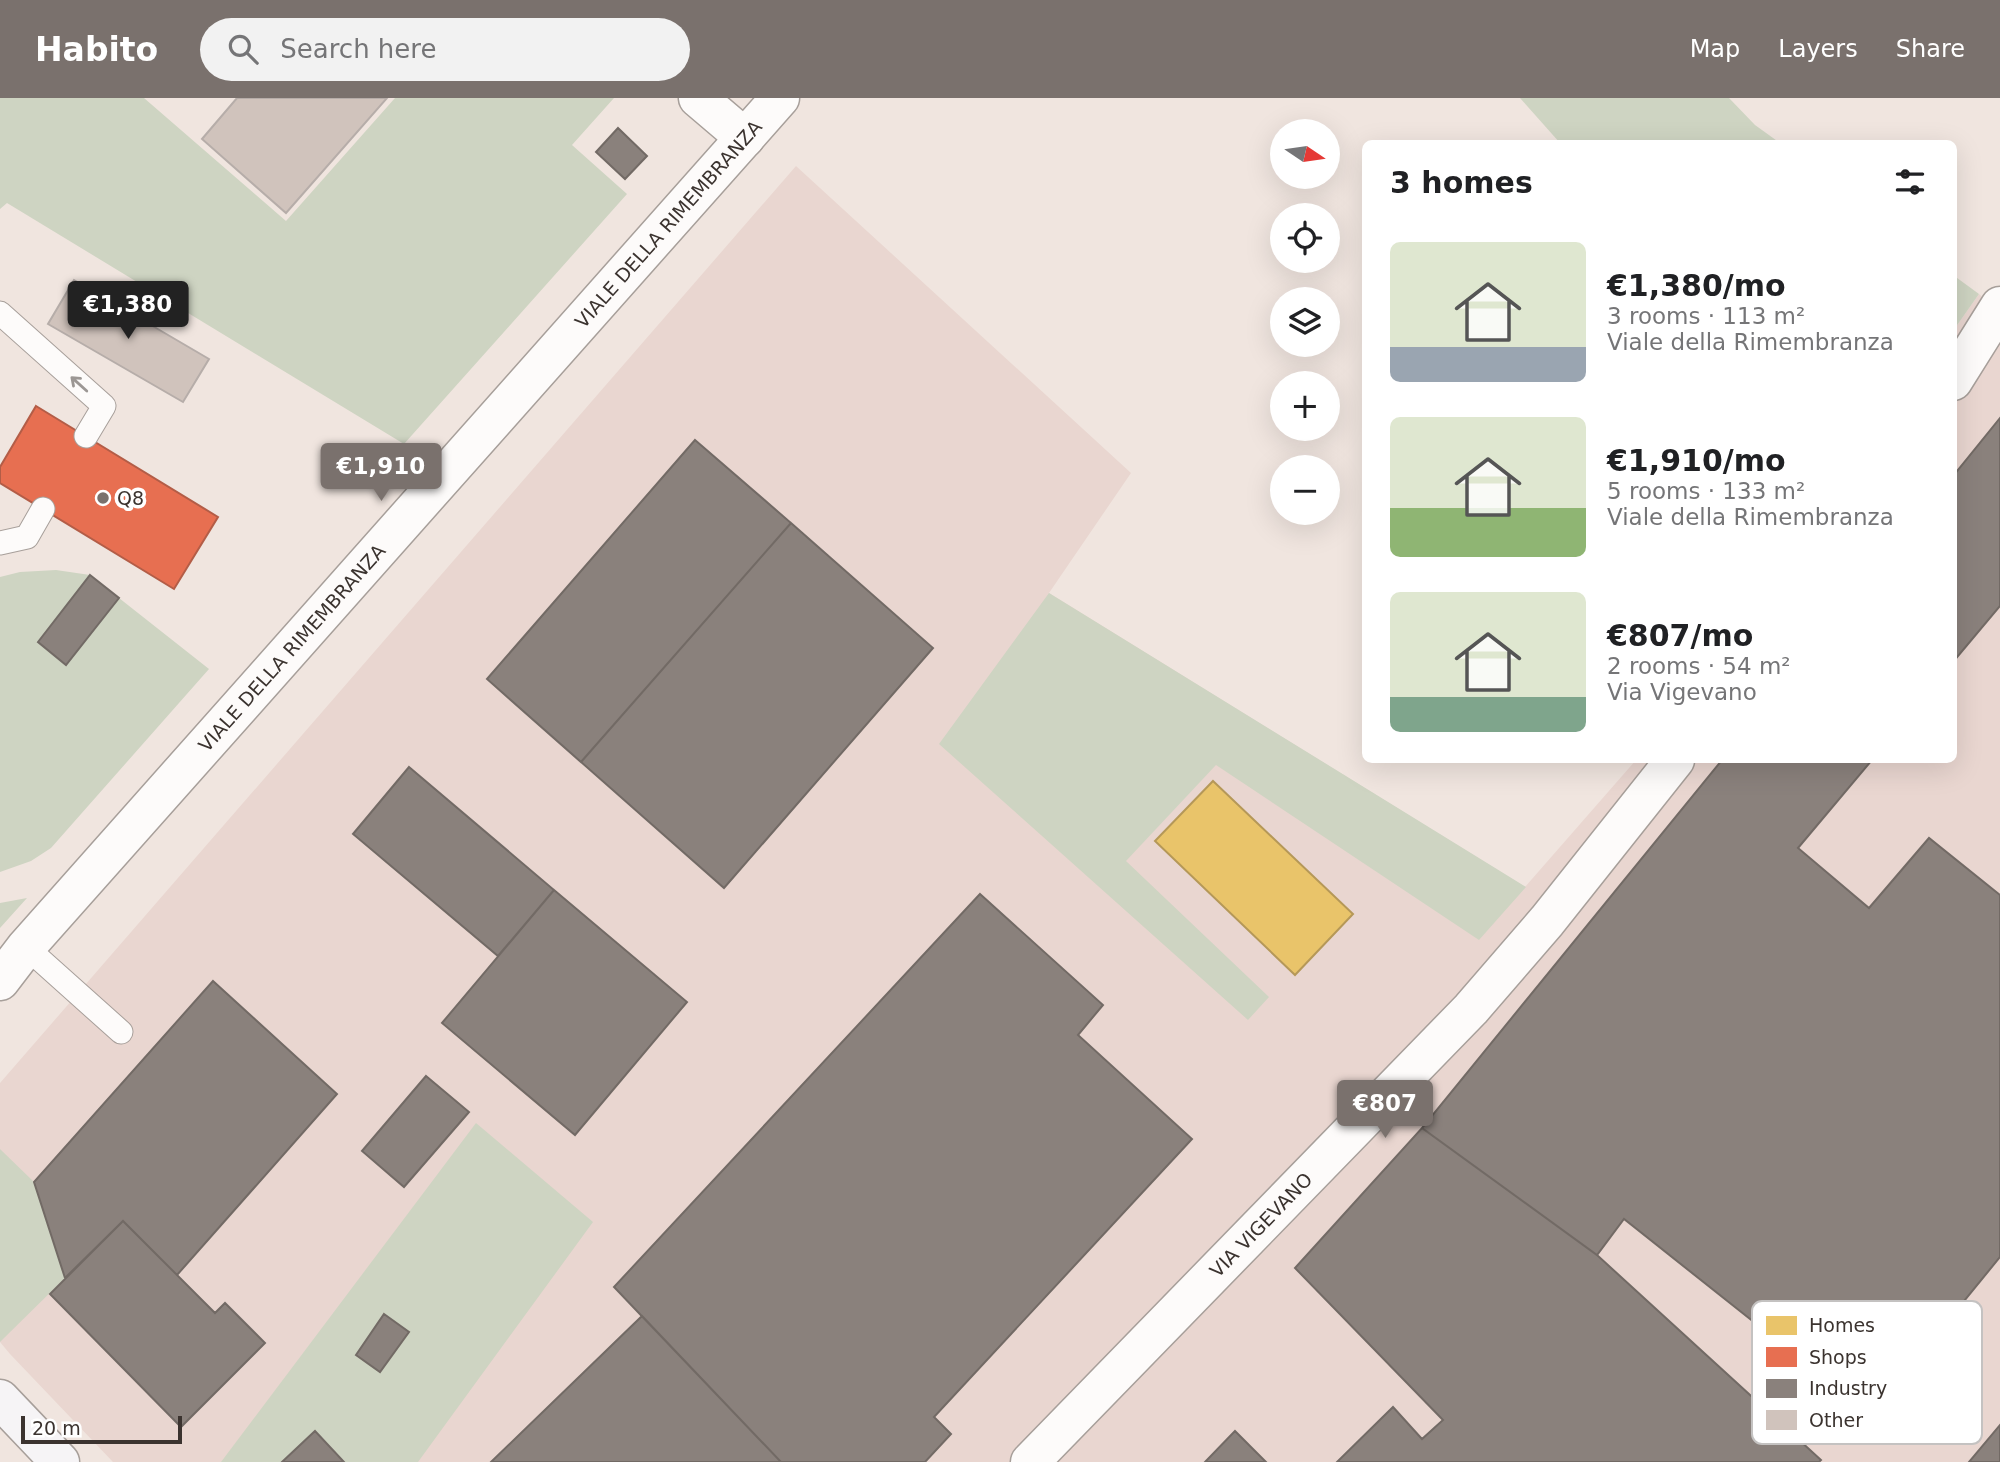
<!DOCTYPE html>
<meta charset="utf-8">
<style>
:root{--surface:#fff;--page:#f2f2f2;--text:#202124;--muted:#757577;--accent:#7a716d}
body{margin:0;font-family:"DejaVu Sans",sans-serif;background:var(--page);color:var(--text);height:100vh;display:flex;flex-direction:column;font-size:26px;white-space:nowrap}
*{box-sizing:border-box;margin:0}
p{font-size:23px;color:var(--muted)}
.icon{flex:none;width:38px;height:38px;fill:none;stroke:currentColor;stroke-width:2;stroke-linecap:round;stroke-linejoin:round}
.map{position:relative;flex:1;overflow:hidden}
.sheet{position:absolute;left:1362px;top:42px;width:595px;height:623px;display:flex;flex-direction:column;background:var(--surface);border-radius:10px;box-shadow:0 7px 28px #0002}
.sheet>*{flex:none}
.needle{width:46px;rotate:103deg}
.buttons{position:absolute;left:1270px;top:21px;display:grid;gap:14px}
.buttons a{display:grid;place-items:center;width:70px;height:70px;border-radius:50%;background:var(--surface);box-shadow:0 7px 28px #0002;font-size:35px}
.scale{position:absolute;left:21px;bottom:18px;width:161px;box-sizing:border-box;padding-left:7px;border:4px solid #3b332f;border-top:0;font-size:19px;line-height:24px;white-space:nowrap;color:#3b332f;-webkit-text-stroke:5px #fff;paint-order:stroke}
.price{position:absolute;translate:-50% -60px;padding:0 16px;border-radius:7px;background:var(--accent);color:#fff;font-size:23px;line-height:46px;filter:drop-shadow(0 2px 4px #0008)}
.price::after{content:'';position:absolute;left:50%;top:42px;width:21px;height:16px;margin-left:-10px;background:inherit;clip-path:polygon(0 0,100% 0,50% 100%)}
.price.selected{background:#222;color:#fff}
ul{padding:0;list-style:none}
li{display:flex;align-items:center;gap:21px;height:175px;padding:0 28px}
li span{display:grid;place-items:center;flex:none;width:196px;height:140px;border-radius:10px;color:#555}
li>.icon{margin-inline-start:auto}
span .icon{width:84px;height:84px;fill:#fffc;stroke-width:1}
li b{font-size:30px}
h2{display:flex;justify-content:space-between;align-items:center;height:84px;padding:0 28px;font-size:30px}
header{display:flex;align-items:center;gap:42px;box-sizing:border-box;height:98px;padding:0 35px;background:var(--accent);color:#fff}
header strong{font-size:33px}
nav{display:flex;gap:38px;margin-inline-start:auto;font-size:24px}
.search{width:490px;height:63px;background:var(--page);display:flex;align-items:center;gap:18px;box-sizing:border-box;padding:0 24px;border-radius:38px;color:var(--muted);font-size:26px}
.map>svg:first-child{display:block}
.industrial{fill:#e9d6d0}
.green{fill:#ced4c2}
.homes{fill:#e9c46a;stroke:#b59858;stroke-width:2}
.shops{fill:#e76f51;stroke:#b35d47;stroke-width:2}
.industry{fill:#8a817c;stroke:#726a65;stroke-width:2}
.building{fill:#d0c3bc;stroke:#b6ada9;stroke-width:2}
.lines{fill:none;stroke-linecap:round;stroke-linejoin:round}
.lane-casing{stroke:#a79f9a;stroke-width:25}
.street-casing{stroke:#a79f9a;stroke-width:41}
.secondary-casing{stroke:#a79f9a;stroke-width:41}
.lane{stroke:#fdfbfa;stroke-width:23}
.street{stroke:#fdfbfa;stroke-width:38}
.secondary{stroke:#f6f4f6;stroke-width:38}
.oneway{stroke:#9c9794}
.poi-dot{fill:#7a716d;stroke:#fff;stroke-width:2.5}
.labels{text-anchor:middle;stroke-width:7;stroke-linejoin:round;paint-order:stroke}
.street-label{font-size:19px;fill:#3b332f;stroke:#fff}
.poi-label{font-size:19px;fill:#3b332f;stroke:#fff;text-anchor:start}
.key{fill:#fff;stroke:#c4c2c1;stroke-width:2}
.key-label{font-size:19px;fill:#3b332f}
</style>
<header>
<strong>Habito</strong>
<div class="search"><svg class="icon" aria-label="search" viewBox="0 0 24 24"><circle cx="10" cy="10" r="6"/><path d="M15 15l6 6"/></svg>Search here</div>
<nav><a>Map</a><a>Layers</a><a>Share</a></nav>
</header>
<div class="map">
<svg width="2000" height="1364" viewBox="0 0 2000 1364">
<rect width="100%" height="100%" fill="#f0e5df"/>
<!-- industrial -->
<path class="industrial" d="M 796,68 L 1131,375 L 1049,495 L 1525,789 L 1636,662 L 1953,662 L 1953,233 L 1979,196 L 2000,215 L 2000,1364 L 113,1364 L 10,1256 L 0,1244 L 0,985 Z"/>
<!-- green -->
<path class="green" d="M 0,0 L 144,0 L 286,123 L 395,0 L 614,0 L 572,47 L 627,96 L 404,346 L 7,105 L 0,111 Z
M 1520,0 L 1729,0 L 1755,27 L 1780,45 L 1560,45 Z
M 1953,177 L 1979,196 L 1953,233 Z
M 56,472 L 90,477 L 38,544 L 66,566 L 119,500 L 209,571 L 51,750 L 31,763 L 0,774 L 0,479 L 20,474 Z
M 1049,495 L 1526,789 L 1479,842 L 1216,667 L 1126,763 L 1269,899 L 1248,922 L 939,646 Z
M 27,800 L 0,830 L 0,805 Z
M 476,1025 L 593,1124 L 418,1364 L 221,1364 Z
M 0,1051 L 34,1084 L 65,1180 L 0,1244 Z"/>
<!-- homes -->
<path class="homes" d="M 1213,683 L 1353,816 L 1295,877 L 1155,743 Z"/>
<!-- shops -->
<path class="shops" d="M 36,308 L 218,419 L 174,491 L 0,385 L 0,369 Z"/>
<!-- industry -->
<path class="industry" d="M 618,30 L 647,58 L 625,81 L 596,54 Z
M 2000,320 L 2000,508 L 1953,564 L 1953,378 Z
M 695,342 L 791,425 L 581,664 L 487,581 Z
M 791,425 L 933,550 L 724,790 L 581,664 Z
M 90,477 L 119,500 L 66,567 L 38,544 Z
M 1722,662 L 1872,662 L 1798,750 L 1869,810 L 1929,740 L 2000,797 L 2000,1159 L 1871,1317 L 1624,1121 L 1597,1157 L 1422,1030 Z
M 409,669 L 554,792 L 498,858 L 353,736 Z
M 554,792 L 687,904 L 575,1037 L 442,925 Z
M 980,796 L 1103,907 L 1078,937 L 1192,1041 L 934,1319 L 951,1336 L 925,1364 L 781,1364 L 614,1189 Z
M 213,883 L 337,996 L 177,1177 L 123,1123 L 65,1180 L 34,1084 Z
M 426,978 L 469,1014 L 404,1089 L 362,1053 Z
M 1422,1030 L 1597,1157 L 1821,1362 L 1819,1364 L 1337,1364 L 1393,1309 L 1422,1341 L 1443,1322 L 1295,1170 Z
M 123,1123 L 215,1215 L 225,1205 L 265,1245 L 181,1329 L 50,1196 Z
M 384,1216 L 409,1234 L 380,1274 L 356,1257 Z
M 642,1218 L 781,1364 L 491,1364 Z
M 2000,1327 L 2000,1364 L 1969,1364 Z
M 315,1333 L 344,1364 L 282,1364 Z
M 1235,1333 L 1266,1364 L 1205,1364 Z"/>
<!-- building -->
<path class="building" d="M 237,0 L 387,0 L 286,115 L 202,41 Z
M 74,182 L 209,261 L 183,304 L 48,226 Z"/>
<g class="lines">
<defs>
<path id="lane" d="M 0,215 L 104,308 L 86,338
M 0,445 L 27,439 L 43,411
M 26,849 L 121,934"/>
<g id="street">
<path d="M 698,0 L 745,40"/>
<path d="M 1953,283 L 2000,208"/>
<path id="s1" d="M 0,883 L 26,849 L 780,0"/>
<path id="s2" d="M 1030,1364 L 1471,911 L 1547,823 L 1675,662"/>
</g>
<path id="secondary" d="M 0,1301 L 60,1364"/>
</defs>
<!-- lane casing -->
<use href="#lane" class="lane-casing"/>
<!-- street casing -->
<use href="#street" class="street-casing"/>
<!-- secondary casing -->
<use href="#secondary" class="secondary-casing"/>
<!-- lane -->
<use href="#lane" class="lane"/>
<!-- street -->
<use href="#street" class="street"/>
<!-- secondary -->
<use href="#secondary" class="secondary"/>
</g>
<!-- one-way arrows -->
<defs><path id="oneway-shaft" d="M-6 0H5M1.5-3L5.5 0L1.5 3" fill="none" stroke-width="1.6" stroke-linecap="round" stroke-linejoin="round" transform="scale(1.75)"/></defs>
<use class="oneway" href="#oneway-shaft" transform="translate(79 286) rotate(-138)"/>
<!-- markers -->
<circle class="poi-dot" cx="103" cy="400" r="7"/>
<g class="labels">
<!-- street labels -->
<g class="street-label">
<text dy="7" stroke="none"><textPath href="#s1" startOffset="1010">VIALE DELLA RIMEMBRANZA</textPath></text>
<text dy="7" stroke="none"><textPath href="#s1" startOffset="443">VIALE DELLA RIMEMBRANZA</textPath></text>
<text dy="7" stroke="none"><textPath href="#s2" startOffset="331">VIA VIGEVANO</textPath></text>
</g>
<!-- poi labels -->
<g class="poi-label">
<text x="117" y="407">Q8</text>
</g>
</g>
<!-- legend -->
<rect x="1752" y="1203" width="230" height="143" rx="10" class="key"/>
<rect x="1766" y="1218" width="31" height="19" fill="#e9c46a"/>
<rect x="1766" y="1249" width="31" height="20" fill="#e76f51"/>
<rect x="1766" y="1281" width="31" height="19" fill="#8a817c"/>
<rect x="1766" y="1312" width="31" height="20" fill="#d0c3bc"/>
<g class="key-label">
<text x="1809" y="1234">Homes</text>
<text x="1809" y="1266">Shops</text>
<text x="1809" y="1297">Industry</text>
<text x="1809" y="1329">Other</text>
</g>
</svg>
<div class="buttons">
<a><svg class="needle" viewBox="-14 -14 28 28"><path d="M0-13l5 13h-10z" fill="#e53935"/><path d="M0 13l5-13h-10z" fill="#757577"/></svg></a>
<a><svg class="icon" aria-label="locate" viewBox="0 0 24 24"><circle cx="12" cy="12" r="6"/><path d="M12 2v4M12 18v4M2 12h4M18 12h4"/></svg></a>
<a><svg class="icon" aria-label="layers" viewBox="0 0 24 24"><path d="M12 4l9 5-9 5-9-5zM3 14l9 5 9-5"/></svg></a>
<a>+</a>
<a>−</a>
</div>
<div class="scale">20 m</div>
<b class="price selected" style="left:128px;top:243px">€1,380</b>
<b class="price" style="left:381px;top:405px">€1,910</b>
<b class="price" style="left:1385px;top:1042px">€807</b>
<section class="sheet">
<h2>3 homes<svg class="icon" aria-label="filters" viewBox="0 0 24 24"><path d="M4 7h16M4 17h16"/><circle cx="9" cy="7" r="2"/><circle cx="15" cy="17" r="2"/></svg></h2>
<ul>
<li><span style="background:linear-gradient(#dfe7d0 75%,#9aa5b1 0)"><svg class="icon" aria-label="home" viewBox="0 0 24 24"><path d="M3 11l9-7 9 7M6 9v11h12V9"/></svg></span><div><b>€1,380/mo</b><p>3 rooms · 113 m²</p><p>Viale della Rimembranza</p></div></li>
<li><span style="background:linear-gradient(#dfe7d0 65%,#8fb573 0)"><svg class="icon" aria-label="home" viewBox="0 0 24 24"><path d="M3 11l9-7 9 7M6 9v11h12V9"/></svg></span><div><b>€1,910/mo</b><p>5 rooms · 133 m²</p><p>Viale della Rimembranza</p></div></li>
<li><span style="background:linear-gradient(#dfe7d0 75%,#7fa58c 0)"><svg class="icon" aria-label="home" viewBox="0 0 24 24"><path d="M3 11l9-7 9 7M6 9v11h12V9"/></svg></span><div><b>€807/mo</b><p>2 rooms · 54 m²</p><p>Via Vigevano</p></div></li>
</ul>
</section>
</div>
